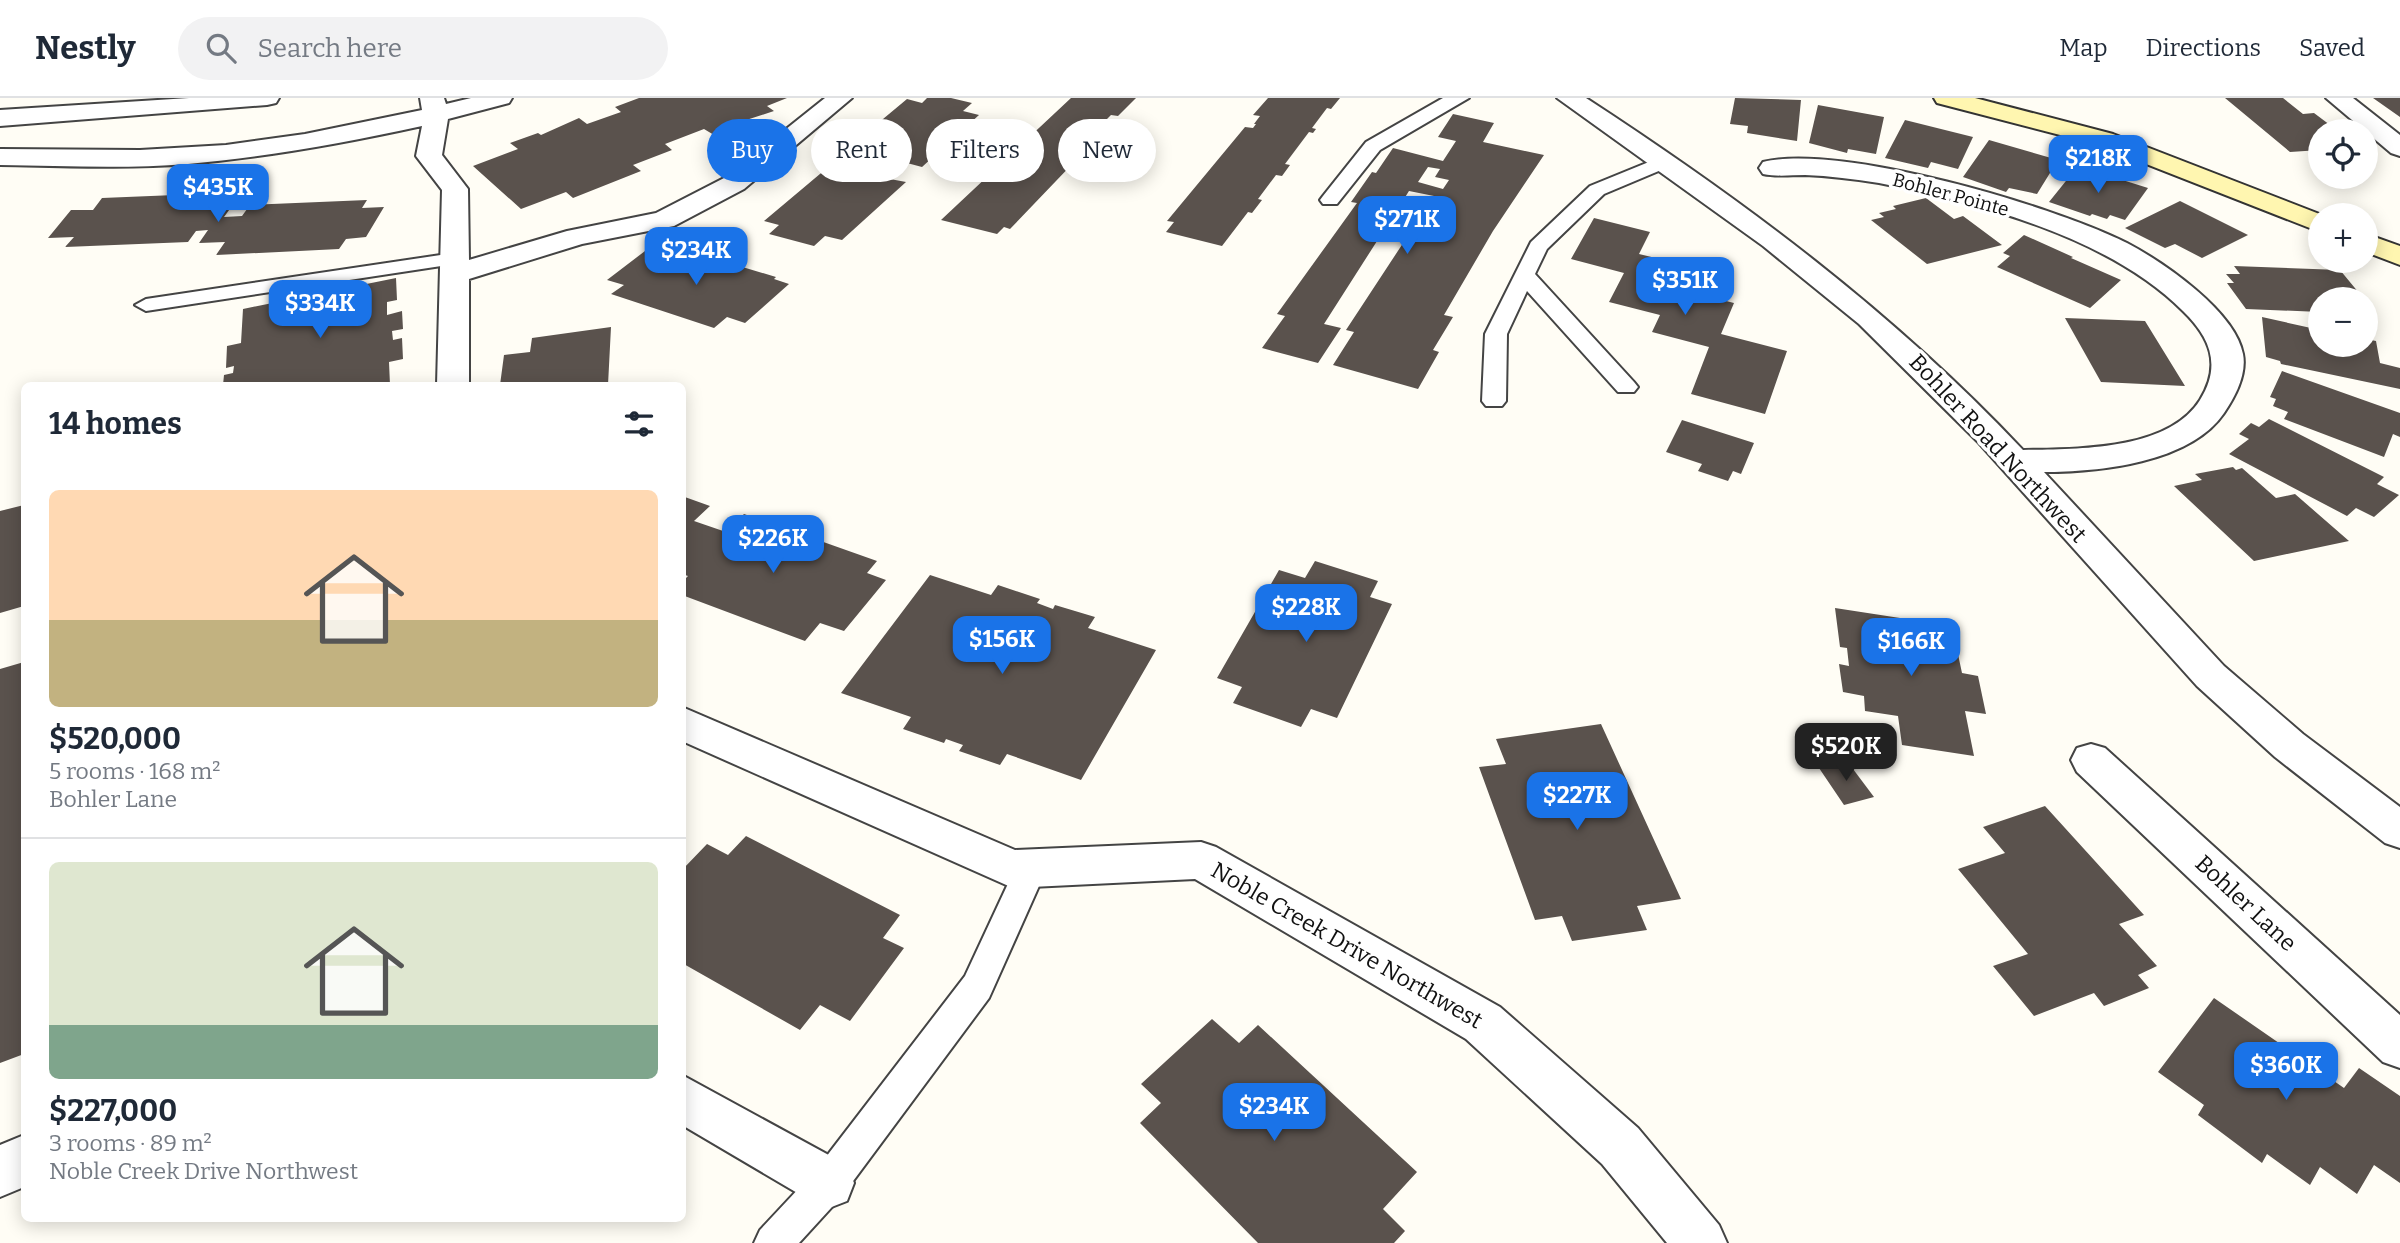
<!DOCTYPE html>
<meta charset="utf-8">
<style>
:root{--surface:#fff;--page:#f2f2f3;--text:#1f2937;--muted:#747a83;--line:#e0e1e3;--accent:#1a73e8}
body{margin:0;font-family:Bitter,serif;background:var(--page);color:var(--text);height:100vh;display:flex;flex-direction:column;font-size:26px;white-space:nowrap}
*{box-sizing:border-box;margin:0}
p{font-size:23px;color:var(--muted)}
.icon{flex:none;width:38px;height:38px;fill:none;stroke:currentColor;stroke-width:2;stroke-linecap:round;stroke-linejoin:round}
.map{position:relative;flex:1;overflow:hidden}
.details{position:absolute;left:21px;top:284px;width:665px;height:840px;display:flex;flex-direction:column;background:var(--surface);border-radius:10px;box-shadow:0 4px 18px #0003}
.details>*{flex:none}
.guide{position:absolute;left:707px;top:21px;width:665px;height:63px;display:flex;gap:14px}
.fabs{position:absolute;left:2308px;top:21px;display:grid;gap:14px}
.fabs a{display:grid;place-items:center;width:70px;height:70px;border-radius:50%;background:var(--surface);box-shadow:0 4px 18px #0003;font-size:35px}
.price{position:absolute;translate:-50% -60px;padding:0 16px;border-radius:14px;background:var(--accent);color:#fff;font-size:23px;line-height:46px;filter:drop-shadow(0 2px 4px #0008)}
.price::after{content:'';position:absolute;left:50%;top:42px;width:21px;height:16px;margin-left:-10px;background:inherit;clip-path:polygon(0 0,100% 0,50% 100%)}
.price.selected{background:#222;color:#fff}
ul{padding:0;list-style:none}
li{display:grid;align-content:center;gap:14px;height:371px;padding:0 28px}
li+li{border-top:2px solid var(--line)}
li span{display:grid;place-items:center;height:217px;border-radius:10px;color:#555}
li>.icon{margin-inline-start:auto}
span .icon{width:126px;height:126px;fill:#fffc;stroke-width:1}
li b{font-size:30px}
h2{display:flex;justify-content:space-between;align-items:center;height:84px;padding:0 28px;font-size:30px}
.pill{padding:0 24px;border-radius:32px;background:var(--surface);box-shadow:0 4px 18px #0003;font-size:24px;line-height:63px}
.pill.selected{background:var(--accent);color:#fff}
header{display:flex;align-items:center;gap:42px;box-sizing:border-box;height:98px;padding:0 35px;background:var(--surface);border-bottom:2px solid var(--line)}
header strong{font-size:33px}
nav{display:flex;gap:38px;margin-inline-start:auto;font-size:24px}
.search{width:490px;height:63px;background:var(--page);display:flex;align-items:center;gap:18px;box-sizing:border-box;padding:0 24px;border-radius:38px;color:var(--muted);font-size:26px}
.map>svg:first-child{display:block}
.building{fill:#5a524d;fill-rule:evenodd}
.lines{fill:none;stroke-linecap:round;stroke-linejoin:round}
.lane-casing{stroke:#444;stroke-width:4}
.street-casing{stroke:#444;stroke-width:4}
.secondary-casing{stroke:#333;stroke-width:4}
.lane{fill:#fff;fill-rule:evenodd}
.street{fill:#fff;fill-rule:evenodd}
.secondary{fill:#fff6b0;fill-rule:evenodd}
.labels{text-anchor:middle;stroke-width:7;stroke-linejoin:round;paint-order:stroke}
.far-street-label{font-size:19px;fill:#111;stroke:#fff}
.street-label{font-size:23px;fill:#111;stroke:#fff}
</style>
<header>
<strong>Nestly</strong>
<div class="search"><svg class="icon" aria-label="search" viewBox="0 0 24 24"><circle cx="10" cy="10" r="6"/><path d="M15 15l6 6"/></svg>Search here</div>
<nav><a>Map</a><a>Directions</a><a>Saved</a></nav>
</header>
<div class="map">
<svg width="2400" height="1145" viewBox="0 0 2400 1145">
<rect width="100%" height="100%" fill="#fffdf5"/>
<!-- building -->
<path class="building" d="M 639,0 L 787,0 L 767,8 L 774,13 L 737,25 L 740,27 L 714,37 L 704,31 L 665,46 L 672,52 L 633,67 L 641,73 L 573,100 L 566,94 L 521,111 L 473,68 L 518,51 L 510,45 L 538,35 L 541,37 L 579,20 L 587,26 L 621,14 L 615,9 Z
M 927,0 L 951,0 L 972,5 L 963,13 L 979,17 L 922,69 L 907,65 L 890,81 L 906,84 L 842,142 L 825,138 L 814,148 L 769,136 L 779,127 L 764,123 L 833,65 L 848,69 L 864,55 L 847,51 L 907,1 L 922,5 Z
M 1071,0 L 1136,0 L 1118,18 L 1111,17 L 1094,34 L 1101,36 L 1010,131 L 1004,129 L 997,136 L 941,122 Z
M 1268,0 L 1340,0 L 1331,11 L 1327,10 L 1312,30 L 1316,31 L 1313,35 L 1309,34 L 1285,66 L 1290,67 L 1282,78 L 1276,77 L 1258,101 L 1262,102 L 1252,115 L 1248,114 L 1222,148 L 1166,134 L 1174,124 L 1167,123 L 1245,29 L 1253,30 L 1256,26 L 1254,26 L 1260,18 L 1253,17 Z
M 1735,0 L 1801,2 L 1797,43 L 1747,35 L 1748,28 L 1730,26 Z
M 2225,0 L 2283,0 L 2303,16 L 2314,15 L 2338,33 L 2320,33 L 2320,52 L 2290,54 Z
M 2373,0 L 2400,0 L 2400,19 Z
M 1818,7 L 1884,19 L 1876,56 L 1848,51 L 1847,55 L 1809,45 Z
M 1453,16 L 1494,25 L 1483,44 L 1544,57 L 1493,133 L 1444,217 L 1453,219 L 1433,252 L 1439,254 L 1418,291 L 1333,267 L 1354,234 L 1346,232 L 1434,98 L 1409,93 L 1324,226 L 1341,230 L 1318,265 L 1262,250 L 1285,218 L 1277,216 L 1357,105 L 1351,104 L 1372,74 L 1376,75 L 1393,50 L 1443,63 L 1456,43 L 1438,39 ZM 1428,69 L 1440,71 L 1435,79 L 1449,82 L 1443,91 L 1418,84 Z
M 1905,22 L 1973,39 L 1958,71 L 1931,64 L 1928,70 L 1885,60 Z
M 1989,42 L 2058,62 L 2037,96 L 2009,90 L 2006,94 L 1963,79 Z
M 2078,68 L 2148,90 L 2125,122 L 2110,117 L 2107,121 L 2092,116 L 2090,118 L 2049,104 Z
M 224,95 L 214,109 L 232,108 L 224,119 L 242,118 L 250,107 L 367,102 L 362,110 L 384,109 L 366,139 L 346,141 L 339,151 L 216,157 L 225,144 L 199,145 L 208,132 L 196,133 L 188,144 L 65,149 L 74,139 L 48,140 L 71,112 L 93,112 L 102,100 Z
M 1926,100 L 1954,121 L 1963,118 L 2002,147 L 1927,166 L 1871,122 L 1884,119 L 1879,115 L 1896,111 L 1893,108 Z
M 2180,103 L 2248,137 L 2202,160 L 2175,146 L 2165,150 L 2125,130 Z
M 1594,120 L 1650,134 L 1639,156 L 1689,168 L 1679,191 L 1734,205 L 1721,236 L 1787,253 L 1765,316 L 1691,296 L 1709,249 L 1652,234 L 1660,217 L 1609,204 L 1624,175 L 1571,161 Z
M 2024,137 L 2073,159 L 2071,160 L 2121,182 L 2090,210 L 1997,169 L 2010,158 L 2003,155 Z
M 676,149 L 776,179 L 774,181 L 789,186 L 745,225 L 727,219 L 714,230 L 611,196 L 624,187 L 607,182 L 645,153 L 662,159 Z
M 2234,168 L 2340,172 L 2359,195 L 2337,194 L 2343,201 L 2320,201 L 2320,214 L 2246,211 L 2227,185 L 2234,185 L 2226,176 L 2240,176 Z
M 396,180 L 397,202 L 387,204 L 387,217 L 402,213 L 403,231 L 392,233 L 393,242 L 402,240 L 403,261 L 389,264 L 390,287 L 223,287 L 224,277 L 233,275 L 234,268 L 226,270 L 227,248 L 241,245 L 243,211 Z
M 2262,219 L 2320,232 L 2320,247 L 2366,247 L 2366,241 L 2376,243 L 2380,265 L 2400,270 L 2400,291 L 2281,266 L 2280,263 L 2266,259 Z
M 2065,220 L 2145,223 L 2185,288 L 2101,284 Z
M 611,229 L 608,287 L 500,287 L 504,257 L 530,254 L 532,240 Z
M 2282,273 L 2400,315 L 2400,339 L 2393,336 L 2384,359 L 2284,321 L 2288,314 L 2273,308 L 2276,301 L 2270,299 Z
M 2269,321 L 2384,379 L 2377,386 L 2399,397 L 2374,419 L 2356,410 L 2347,418 L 2229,356 L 2249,341 L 2239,336 L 2251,325 L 2259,329 Z
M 1682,322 L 1754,345 L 1741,376 L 1733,373 L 1728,383 L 1698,373 L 1702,366 L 1666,354 Z
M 2233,369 L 2236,372 L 2242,370 L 2276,400 L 2295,396 L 2349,443 L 2254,463 L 2174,388 L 2202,382 L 2195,376 Z
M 682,398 L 710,408 L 694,423 L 726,434 L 744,416 L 877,463 L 867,475 L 886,482 L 844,533 L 820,525 L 805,543 L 682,497 L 682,484 L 688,478 L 682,476 Z
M 24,407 L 24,508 L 0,515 L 0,413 Z
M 1315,463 L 1378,483 L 1370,499 L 1392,506 L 1337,620 L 1311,611 L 1301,629 L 1233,605 L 1242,589 L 1217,580 L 1279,472 L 1305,480 Z
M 930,477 L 991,497 L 998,487 L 1040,501 L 1037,505 L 1053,511 L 1055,507 L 1095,519 L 1088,530 L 1156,552 L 1081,682 L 1007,656 L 1000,667 L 959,653 L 963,647 L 946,641 L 944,645 L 903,631 L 911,619 L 841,595 Z
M 1835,510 L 1952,528 L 1962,575 L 1978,578 L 1986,616 L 1965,613 L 1974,658 L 1902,647 L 1898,618 L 1865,613 L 1864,598 L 1843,594 L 1839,566 L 1849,568 L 1847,550 L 1840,549 Z
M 24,564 L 24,956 L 0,965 L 0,571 Z
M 1601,626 L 1681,801 L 1637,808 L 1647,832 L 1572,843 L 1562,818 L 1535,822 L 1479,669 L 1506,666 L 1496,641 Z
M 1847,663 L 1874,699 L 1844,707 L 1819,670 Z
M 2045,708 L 2144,817 L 2119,826 L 2157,868 L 2138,877 L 2149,890 L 2104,908 L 2094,895 L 2034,918 L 1993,868 L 2028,856 L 1958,771 L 2005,755 L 1983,729 Z
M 746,738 L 900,817 L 883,840 L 904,850 L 850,923 L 820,907 L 800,932 L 682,865 L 682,772 L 707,746 L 728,757 Z
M 2214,900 L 2344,990 L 2359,970 L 2400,998 L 2400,1085 L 2374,1067 L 2357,1096 L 2320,1069 L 2310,1087 L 2267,1056 L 2262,1065 L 2198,1017 L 2204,1007 L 2158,974 Z
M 1212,921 L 1239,945 L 1258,927 L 1417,1074 L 1383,1111 L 1405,1133 L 1394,1145 L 1258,1145 L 1140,1025 L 1161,1005 L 1141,986 Z"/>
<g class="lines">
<defs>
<path id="lane" d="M 1443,0 L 1469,0 L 1380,52 L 1337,106 L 1323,106 L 1320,102 L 1323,98 L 1366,44 Z
M 1666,57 L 1676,63 L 1673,67 L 1604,96 L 1547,151 L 1535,176 L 1634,284 L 1638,289 L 1634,294 L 1618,294 L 1527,193 L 1507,236 L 1506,303 L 1502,308 L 1486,308 L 1482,303 L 1485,236 L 1531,144 L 1590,88 Z
M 454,155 L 464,161 L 461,165 L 146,213 L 135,207 L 146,201 Z
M 1031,756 L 1042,760 L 1047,770 L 989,900 L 842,1098 L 799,1145 L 754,1145 L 760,1132 L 816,1072 L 965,878 L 1020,760 Z"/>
<path id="street" d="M 189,0 L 279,0 L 276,5 L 267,7 L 0,28 L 0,12 Z
M 420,0 L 444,0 L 446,6 L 471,0 L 512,0 L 509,5 L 448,21 L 442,57 L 468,91 L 469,162 L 567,133 L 656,115 L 726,79 L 825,0 L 852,0 L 744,91 L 674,128 L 582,146 L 469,181 L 469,287 L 437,287 L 442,92 L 416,58 L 422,28 C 345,45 267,59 188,66 C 126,71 63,68 0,67 L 0,51 L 140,52 L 226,47 L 305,36 L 422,12 Z
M 1557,0 L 1586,0 C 1744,103 1893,214 2023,352 C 2076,351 2168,353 2200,302 C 2222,267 2210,239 2183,213 C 2109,139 1980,105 1879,85 C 1854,81 1830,78 1805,77 C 1791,77 1777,79 1763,76 L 1759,70 L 1763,64 C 1841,45 2054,108 2127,145 C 2163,164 2235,213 2243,256 C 2247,276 2235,299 2224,315 C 2190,365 2099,374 2044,374 L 2224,568 L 2303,636 L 2400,709 L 2400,750 L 2385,745 L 2275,659 L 2197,588 L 1977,343 L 1859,226 L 1763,148 Z
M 2326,0 L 2353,0 L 2400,37 L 2400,58 L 2391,55 Z
M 682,609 L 1015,752 L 1201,744 L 1216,749 L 1500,909 L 1638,1030 L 1719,1127 L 1727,1145 L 1667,1145 L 1602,1066 L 1466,941 L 1195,781 L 1013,790 L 682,643 Z
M 2091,646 L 2105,650 L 2400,917 L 2400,970 L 2383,964 L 2077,674 L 2071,662 L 2077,650 Z
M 682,977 L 847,1067 L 854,1085 L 847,1103 L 829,1110 L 811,1103 L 682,1027 Z
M 24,1037 L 24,1089 L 0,1099 L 0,1047 Z"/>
<path id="secondary" d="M 1934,0 L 1975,0 L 2113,36 L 2322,117 L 2320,134 L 2095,46 L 1937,5 Z
M 2366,136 L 2400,148 L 2400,167 L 2366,154 Z"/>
</defs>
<!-- lane casing -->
<use href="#lane" class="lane-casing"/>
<!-- street casing -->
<use href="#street" class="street-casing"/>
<!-- secondary casing -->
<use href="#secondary" class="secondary-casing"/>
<!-- lane -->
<use href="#lane" class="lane"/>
<!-- street -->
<use href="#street" class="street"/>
<!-- secondary -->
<use href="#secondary" class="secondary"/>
</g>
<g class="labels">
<!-- far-street labels -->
<g class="far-street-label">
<text transform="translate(1951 96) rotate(15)" y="7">Bohler Pointe</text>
</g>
<!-- street labels -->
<g class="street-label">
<text transform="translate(1998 350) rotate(47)" y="8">Bohler Road Northwest</text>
<text transform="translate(2246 805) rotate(43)" y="8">Bohler Lane</text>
<text transform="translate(1347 847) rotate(30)" y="8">Noble Creek Drive Northwest</text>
</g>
</g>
</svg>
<div class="fabs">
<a><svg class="icon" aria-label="locate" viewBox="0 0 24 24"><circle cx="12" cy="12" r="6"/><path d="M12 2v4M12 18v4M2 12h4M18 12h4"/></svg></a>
<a>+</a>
<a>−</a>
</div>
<b class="price" style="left:2098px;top:97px">$218K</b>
<b class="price" style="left:218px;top:126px">$435K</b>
<b class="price" style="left:1407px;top:158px">$271K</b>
<b class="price" style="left:696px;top:189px">$234K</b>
<b class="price" style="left:1685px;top:219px">$351K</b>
<b class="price" style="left:320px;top:242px">$334K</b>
<b class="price" style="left:773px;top:477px">$226K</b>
<b class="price" style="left:1306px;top:546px">$228K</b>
<b class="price" style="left:1002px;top:578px">$156K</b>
<b class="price" style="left:1911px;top:580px">$166K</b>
<b class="price selected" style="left:1846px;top:685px">$520K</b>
<b class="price" style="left:1577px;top:734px">$227K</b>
<b class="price" style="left:2286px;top:1004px">$360K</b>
<b class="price" style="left:1274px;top:1045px">$234K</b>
<div class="guide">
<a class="pill selected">Buy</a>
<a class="pill">Rent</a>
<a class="pill">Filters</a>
<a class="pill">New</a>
</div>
<section class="details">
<h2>14 homes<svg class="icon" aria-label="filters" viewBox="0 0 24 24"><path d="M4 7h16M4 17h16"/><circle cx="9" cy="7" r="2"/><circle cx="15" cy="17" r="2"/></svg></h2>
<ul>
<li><span style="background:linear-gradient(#ffd9b3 60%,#c2b280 0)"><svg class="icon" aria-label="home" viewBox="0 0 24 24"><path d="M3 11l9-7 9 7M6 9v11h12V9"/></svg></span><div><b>$520,000</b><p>5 rooms · 168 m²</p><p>Bohler Lane</p></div></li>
<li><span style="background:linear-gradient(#dfe7d0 75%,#7fa58c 0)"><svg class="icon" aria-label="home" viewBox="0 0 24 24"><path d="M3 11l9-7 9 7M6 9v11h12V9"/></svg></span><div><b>$227,000</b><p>3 rooms · 89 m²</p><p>Noble Creek Drive Northwest</p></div></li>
</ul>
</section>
</div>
